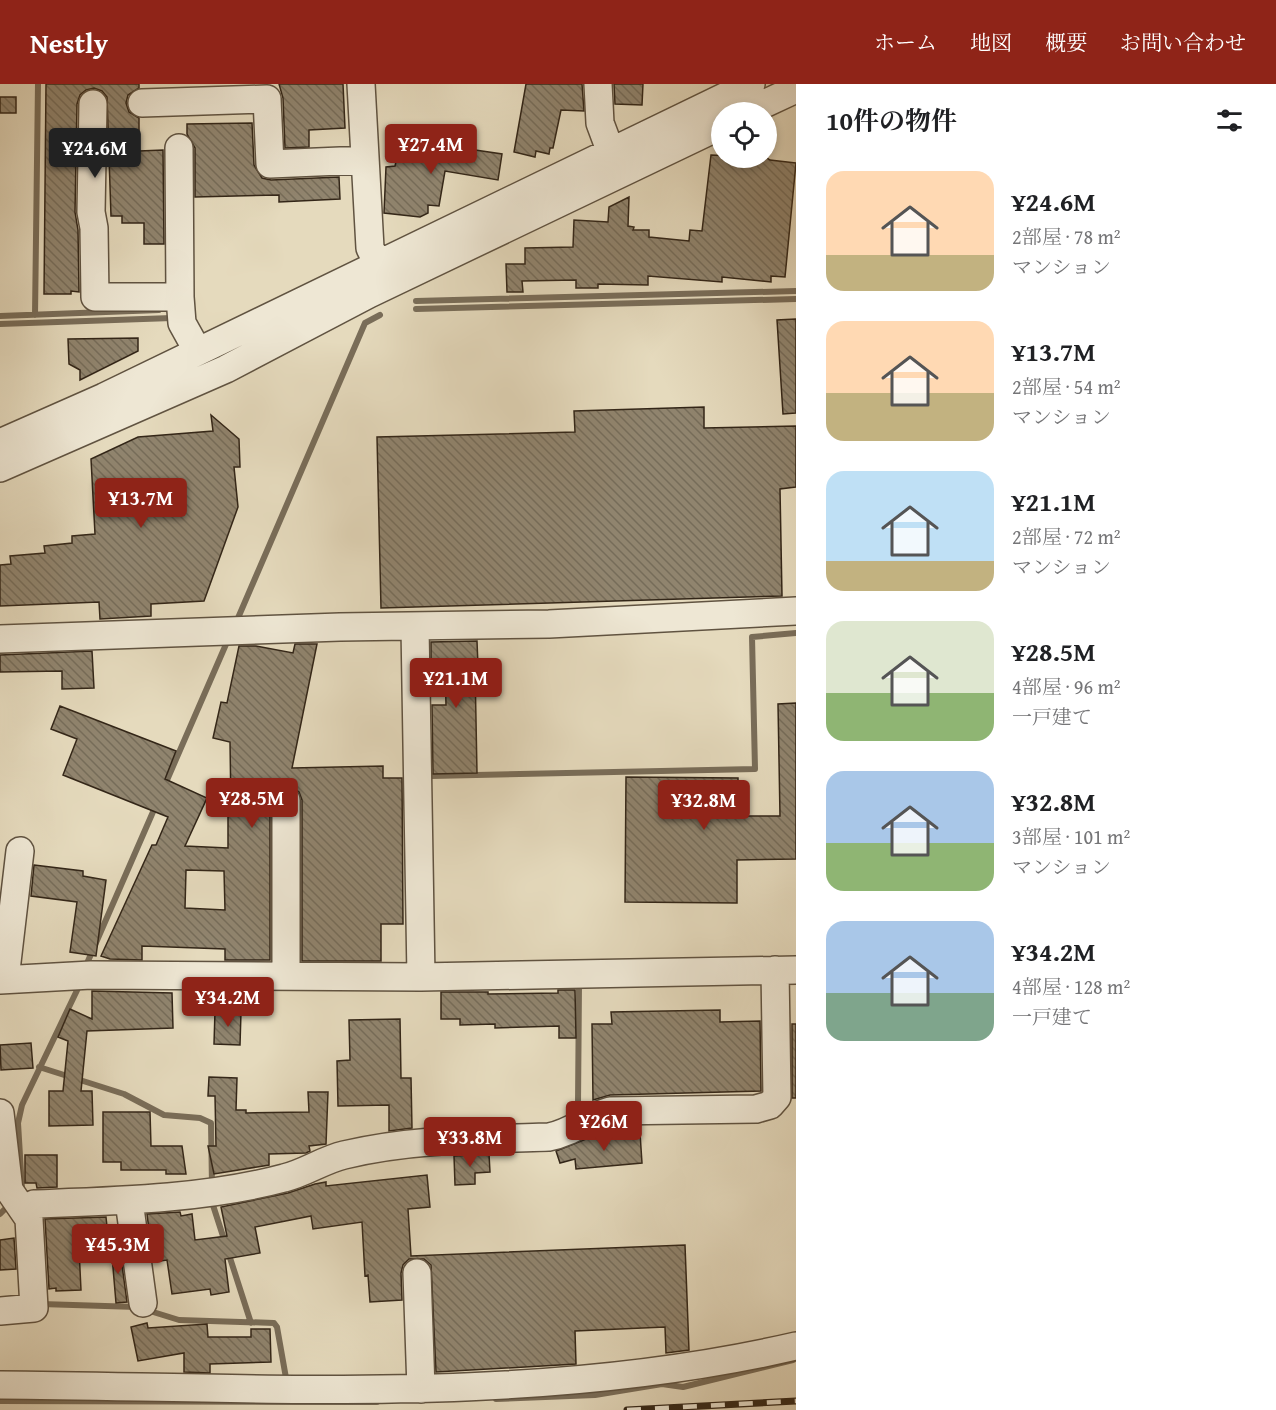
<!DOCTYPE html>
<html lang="ja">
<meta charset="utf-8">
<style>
:root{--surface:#fff;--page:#f2f2f2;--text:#202124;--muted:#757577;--accent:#8f2418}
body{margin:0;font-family:"Gentium Book Plus","Noto Serif JP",serif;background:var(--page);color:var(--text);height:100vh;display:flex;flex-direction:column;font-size:22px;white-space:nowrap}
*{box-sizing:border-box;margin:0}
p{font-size:20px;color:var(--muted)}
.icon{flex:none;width:33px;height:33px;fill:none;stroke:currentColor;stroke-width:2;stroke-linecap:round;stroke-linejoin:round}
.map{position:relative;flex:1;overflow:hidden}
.side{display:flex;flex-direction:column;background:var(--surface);width:480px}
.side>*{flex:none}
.buttons{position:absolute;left:711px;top:18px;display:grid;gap:12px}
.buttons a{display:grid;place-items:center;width:66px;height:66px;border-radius:50%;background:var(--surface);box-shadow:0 3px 9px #0003;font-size:30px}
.price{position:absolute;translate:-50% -51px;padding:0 14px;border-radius:6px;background:var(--accent);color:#fff;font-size:20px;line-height:39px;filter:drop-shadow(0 2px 3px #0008)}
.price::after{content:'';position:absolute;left:50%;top:36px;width:18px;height:14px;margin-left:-9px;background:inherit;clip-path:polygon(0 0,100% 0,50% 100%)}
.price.on{background:#222;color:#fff}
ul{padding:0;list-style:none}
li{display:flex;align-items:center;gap:18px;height:150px;padding:0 30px}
li span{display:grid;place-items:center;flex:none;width:168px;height:120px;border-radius:18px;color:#555}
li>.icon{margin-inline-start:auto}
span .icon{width:72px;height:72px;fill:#fffc;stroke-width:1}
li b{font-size:26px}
h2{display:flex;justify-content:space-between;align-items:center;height:72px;padding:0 30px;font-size:26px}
header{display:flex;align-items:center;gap:36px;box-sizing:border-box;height:84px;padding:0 30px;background:var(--accent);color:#fff}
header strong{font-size:28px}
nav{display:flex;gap:33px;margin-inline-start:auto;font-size:21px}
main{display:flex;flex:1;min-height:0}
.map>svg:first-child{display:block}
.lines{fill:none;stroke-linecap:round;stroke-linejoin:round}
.stream{stroke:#796d59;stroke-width:6}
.building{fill:url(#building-back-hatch);stroke:#332618;stroke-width:1.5;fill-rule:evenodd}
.minor-casing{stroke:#605341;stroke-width:30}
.minor{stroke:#eee7d4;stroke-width:27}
.rail-casing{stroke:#332618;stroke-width:7}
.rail{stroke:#eee7d4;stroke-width:4.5;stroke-dasharray:14;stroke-linecap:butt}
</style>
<header>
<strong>Nestly</strong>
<nav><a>ホーム</a><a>地図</a><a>概要</a><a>お問い合わせ</a></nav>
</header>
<main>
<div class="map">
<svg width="796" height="1326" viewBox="0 0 796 1326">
<defs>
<pattern id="building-back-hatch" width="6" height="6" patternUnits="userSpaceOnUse" patternTransform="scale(1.5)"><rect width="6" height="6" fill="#90846e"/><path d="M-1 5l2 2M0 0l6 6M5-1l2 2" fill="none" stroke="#766c59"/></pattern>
</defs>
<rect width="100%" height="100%" fill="#e5dabd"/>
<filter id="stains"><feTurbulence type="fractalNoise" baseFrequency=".00333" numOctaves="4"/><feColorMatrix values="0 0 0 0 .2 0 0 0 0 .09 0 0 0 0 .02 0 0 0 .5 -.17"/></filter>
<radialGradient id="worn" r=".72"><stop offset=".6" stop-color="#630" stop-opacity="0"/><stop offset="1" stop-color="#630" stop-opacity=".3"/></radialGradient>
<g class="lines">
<!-- stream -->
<path class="stream" d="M 416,217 L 796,207
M 416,225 L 796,215
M 35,231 L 38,0
M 0,232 L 159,226
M 0,240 L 172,234
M 238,534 L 365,239 L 380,231
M 431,692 L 755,685 L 752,553 L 796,549
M 164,703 L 227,558
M 88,877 L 156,721
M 39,983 L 124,1010 L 164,1031 L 200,1034 L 211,1039 L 212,1102
M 573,1034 L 578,1021 L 579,901
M 22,1105 L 18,1039 L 22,1021 L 81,898
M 211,1115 L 251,1239
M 0,1130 L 11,1119
M 41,1220 L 137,1223 L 179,1236 L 274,1239 L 277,1243 L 286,1294
M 496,1315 L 595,1311 L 662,1300 L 683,1303 L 793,1276
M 0,1317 L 377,1318"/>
</g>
<!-- building -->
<path class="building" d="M 46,0 L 139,0 L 139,4 L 128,11 L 126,19 L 129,28 L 139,34 L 139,67 L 163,66 L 164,160 L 144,160 L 144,139 L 122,139 L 122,132 L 111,132 L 107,13 L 102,7 L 94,4 L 86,6 L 80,11 L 77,20 L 75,128 L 78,146 L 79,208 L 71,207 L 71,210 L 44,210 Z
M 279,0 L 343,0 L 345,44 L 309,46 L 309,63 L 285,64 L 283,14 Z
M 526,0 L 582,0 L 584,27 L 561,26 L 553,64 L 550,64 L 549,70 L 536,67 L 535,73 L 514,68 Z
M 614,0 L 643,0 L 642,21 L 615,20 Z
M 0,13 L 16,13 L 16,29 L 0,29 Z
M 252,39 L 254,81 L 262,94 L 271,96 L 339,93 L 340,115 L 279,118 L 279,111 L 195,113 L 195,64 L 187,50 L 187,40 Z
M 401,56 L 461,67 L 462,64 L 502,70 L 498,96 L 445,87 L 439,122 L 428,121 L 428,129 L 420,133 L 384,129 L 386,83 L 395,82 Z
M 711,71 L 767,74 L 770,76 L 796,79 L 785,193 L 771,192 L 771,198 L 722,193 L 722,198 L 648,192 L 648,201 L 598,200 L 598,204 L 576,204 L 576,196 L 522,197 L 523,208 L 507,208 L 506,180 L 525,180 L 525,164 L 573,163 L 574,136 L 608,138 L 609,123 L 629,113 L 628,142 L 634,143 L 633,146 L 649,146 L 649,153 L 689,157 L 690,146 L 702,147 Z
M 796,235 L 796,329 L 783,330 L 777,236 Z
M 138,254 L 138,267 L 80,296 L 80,286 L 69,280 L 68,255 Z
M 704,323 L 704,344 L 796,342 L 796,403 L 780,405 L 782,512 L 381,524 L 377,353 L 575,348 L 574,327 Z
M 211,331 L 239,355 L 240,383 L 234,383 L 238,423 L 204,517 L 151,520 L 151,532 L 100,535 L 99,518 L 0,522 L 0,481 L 11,480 L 10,472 L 45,469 L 44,462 L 72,459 L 72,452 L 95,450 L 91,375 L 138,353 L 213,347 Z
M 477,557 L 478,582 L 475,583 L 477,689 L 433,690 L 432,621 L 446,621 L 445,583 L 431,583 L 431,558 Z
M 295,560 L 317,560 L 292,684 L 383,682 L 383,694 L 402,694 L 403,840 L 381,840 L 381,877 L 302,877 L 302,716 L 299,708 L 287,700 L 278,703 L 270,716 L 270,876 L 225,876 L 225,865 L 142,862 L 142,876 L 110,875 L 101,872 L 152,761 L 156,761 L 168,733 L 63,691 L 77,655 L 51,645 L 60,622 L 176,667 L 165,695 L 207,714 L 185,762 L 228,764 L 228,723 L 231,724 L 230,658 L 213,654 L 221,618 L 227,619 L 239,562 L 256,562 L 293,569 ZM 186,786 L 224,787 L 225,826 L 185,824 Z
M 92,567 L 94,604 L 62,605 L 62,587 L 0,588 L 0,571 Z
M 796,619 L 796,775 L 737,776 L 737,819 L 625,818 L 626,693 L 738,694 L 738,732 L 780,732 L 778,620 Z
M 34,781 L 83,787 L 83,792 L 106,796 L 96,872 L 70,868 L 77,818 L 31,812 Z
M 558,906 L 575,906 L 576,954 L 559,954 L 559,942 L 495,944 L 495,940 L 460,941 L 460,935 L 441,935 L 441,908 L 488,908 L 488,910 L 558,909 Z
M 92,907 L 172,909 L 173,944 L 87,947 L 81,1007 L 92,1007 L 93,1041 L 49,1042 L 49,1007 L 63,1007 L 68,957 L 58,953 L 70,925 L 92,935 Z
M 720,926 L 720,938 L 760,937 L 761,1007 L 610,1011 L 593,1016 L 592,940 L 612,940 L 611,928 Z
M 215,927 L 241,928 L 240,961 L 214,960 Z
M 400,935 L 401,994 L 411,994 L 412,1044 L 389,1047 L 389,1021 L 338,1022 L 337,977 L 350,976 L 349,936 Z
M 792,940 L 796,940 L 796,1014 L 792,1014 Z
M 31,959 L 33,984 L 1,986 L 0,961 Z
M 209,993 L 237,994 L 236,1026 L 246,1026 L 246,1029 L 309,1028 L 308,1008 L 328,1008 L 326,1060 L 309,1062 L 310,1067 L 306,1069 L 269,1070 L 269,1081 L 214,1090 L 208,1062 L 216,1062 L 215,1012 L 208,1012 Z
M 103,1028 L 150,1028 L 151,1062 L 182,1062 L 186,1090 L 166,1090 L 166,1086 L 121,1086 L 121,1078 L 103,1078 Z
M 640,1049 L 642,1079 L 576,1085 L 575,1075 L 560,1079 L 556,1067 L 586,1055 Z
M 489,1070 L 490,1088 L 475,1089 L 475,1100 L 455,1101 L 454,1072 Z
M 25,1071 L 57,1071 L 57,1103 L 37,1104 L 36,1099 L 25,1099 Z
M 427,1091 L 430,1123 L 408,1125 L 411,1172 L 685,1161 L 689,1266 L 666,1269 L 665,1243 L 575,1247 L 576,1280 L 436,1288 L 431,1181 L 424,1175 L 409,1175 L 403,1181 L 401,1189 L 402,1216 L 370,1218 L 368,1191 L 365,1192 L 362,1138 L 313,1145 L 311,1132 L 255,1143 L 260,1169 L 225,1175 L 229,1208 L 211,1211 L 210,1205 L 172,1210 L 167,1176 L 153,1178 L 147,1130 L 180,1128 L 181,1132 L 192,1130 L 195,1156 L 227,1152 L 221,1123 L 288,1109 L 315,1100 L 326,1098 L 326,1102 Z
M 106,1133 L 109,1162 L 79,1165 L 81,1206 L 56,1207 L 56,1204 L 49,1205 L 45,1135 Z
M 14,1154 L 16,1185 L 0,1186 L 0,1156 Z
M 119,1159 L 127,1218 L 116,1219 L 111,1160 Z
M 147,1239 L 148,1244 L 207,1240 L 208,1253 L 251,1253 L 251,1245 L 270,1245 L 271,1278 L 210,1280 L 210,1289 L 184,1288 L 184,1269 L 138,1277 L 131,1243 Z"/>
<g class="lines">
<defs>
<path id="minor" d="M 361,0 L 370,164 L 385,194
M 598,0 L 600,39 L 616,82
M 142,19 L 267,15 L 270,80 L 364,76
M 93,20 L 91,128 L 94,144 L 95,213 L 180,213 L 179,64
M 747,28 L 796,5
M 180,213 L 182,239 L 197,266
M 0,359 L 104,313 L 751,0
M 0,384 L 226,285 L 369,210 L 722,41
M 415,543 L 421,893
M 0,555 L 340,543 L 549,540 L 796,527
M 286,892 L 286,716
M 5,895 L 20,767
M 0,896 L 91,891 L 421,893 L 796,886
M 0,1029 L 9,1106 L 29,1135 L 34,1224 L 0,1227
M 129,1117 L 143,1219
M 23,1125 L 34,1120 C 115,1117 206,1115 284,1094 C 305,1089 323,1076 344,1071 C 410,1055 481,1055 549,1053 C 572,1049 588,1033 610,1027 L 756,1025 L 770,1021 L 777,1013 L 775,886
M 417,1189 L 421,1305
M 0,1301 C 264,1303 537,1322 796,1262"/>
</defs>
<!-- minor casing -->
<use href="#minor" class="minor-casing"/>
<!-- minor -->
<use href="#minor" class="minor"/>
<defs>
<path id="rail" d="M 627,1326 L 796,1317"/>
</defs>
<!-- rail casing -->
<use href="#rail" class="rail-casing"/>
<!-- rail -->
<use href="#rail" class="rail"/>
</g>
<rect width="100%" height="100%" filter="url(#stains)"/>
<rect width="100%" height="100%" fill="url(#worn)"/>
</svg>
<div class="buttons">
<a><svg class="icon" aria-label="locate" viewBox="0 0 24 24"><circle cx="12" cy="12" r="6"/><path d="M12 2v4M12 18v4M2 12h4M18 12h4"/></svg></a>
</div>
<b class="price" style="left:431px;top:91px">¥27.4M</b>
<b class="price on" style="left:95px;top:95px">¥24.6M</b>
<b class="price" style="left:141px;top:445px">¥13.7M</b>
<b class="price" style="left:456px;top:625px">¥21.1M</b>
<b class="price" style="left:252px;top:745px">¥28.5M</b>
<b class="price" style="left:704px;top:747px">¥32.8M</b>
<b class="price" style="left:228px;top:944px">¥34.2M</b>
<b class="price" style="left:604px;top:1068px">¥26M</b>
<b class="price" style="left:470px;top:1084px">¥33.8M</b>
<b class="price" style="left:118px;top:1191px">¥45.3M</b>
</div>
<section class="side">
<h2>10件の物件<svg class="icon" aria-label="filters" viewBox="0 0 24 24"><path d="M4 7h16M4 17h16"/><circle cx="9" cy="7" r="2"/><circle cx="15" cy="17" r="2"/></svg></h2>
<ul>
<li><span style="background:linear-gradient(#ffd9b3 70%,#c2b280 0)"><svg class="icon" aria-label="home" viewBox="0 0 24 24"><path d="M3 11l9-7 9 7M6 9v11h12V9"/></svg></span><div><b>¥24.6M</b><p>2部屋 · 78 m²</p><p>マンション</p></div></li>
<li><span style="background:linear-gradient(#ffd9b3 60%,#c2b280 0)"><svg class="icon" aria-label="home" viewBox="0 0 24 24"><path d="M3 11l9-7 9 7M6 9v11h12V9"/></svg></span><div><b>¥13.7M</b><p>2部屋 · 54 m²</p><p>マンション</p></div></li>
<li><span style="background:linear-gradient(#bfe0f5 75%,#c2b280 0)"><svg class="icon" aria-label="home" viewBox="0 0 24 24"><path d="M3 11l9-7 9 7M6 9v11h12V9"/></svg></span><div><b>¥21.1M</b><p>2部屋 · 72 m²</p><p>マンション</p></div></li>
<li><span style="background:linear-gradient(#dfe7d0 60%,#8fb573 0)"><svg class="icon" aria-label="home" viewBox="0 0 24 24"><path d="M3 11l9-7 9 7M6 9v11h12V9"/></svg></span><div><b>¥28.5M</b><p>4部屋 · 96 m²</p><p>一戸建て</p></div></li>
<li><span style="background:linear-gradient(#a9c7e8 60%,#8fb573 0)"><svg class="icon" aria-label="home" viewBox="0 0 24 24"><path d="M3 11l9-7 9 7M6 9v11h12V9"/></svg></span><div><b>¥32.8M</b><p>3部屋 · 101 m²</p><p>マンション</p></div></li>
<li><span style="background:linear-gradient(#a9c7e8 60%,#7fa58c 0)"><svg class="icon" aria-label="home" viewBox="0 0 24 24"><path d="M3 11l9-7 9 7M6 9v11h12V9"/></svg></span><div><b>¥34.2M</b><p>4部屋 · 128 m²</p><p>一戸建て</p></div></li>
</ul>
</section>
</main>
